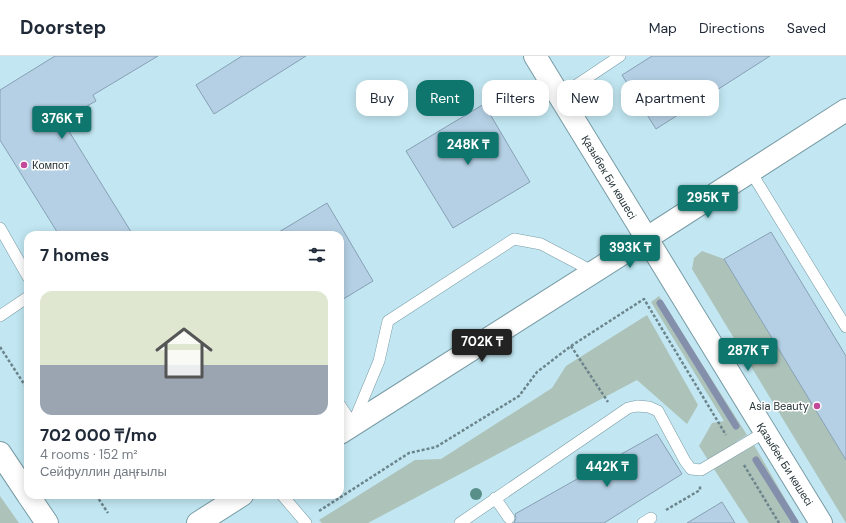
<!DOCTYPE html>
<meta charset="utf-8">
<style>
:root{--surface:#fff;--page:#f6f6f7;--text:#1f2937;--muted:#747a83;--line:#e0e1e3;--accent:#0f766e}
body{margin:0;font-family:"DM Sans",sans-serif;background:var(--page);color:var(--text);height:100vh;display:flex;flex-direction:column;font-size:15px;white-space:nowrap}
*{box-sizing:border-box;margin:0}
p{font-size:13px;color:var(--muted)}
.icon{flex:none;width:22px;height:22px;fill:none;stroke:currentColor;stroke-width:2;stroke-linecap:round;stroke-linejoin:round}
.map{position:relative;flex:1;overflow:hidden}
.side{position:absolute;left:24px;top:175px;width:320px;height:268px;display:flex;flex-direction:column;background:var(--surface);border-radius:12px;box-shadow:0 2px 10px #0003}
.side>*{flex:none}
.hud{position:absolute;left:356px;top:24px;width:380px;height:36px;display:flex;gap:8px}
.price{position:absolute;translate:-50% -34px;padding:0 9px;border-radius:4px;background:var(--accent);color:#fff;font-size:13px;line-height:26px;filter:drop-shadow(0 1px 2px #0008)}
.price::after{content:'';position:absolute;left:50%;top:24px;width:12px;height:9px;margin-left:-6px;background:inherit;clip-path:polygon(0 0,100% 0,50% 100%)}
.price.selected{background:#222;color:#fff}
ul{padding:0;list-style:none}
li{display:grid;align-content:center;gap:8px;height:212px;padding:0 16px}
li span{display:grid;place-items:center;height:124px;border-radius:12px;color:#555}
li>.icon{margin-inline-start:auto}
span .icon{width:72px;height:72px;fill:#fffc;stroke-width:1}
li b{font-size:17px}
h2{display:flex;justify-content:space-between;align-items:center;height:48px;padding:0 16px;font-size:17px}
.pill{padding:0 14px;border-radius:12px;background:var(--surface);box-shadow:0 2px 10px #0003;font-size:14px;line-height:36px}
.pill.selected{background:var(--accent);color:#fff}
header{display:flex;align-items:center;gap:24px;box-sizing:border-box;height:56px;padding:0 20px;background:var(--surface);border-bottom:1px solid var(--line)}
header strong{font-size:19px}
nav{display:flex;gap:22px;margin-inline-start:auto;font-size:14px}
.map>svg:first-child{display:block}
.green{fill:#adc2b8}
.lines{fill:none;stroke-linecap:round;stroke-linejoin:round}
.stream{stroke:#848fac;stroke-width:7}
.building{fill:#b5d0e5;stroke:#86a0b4}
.lane-casing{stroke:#789ba5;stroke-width:12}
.secondary-casing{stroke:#789ba5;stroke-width:24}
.path{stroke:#6c858c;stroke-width:2.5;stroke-dasharray:3 2;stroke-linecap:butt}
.lane{stroke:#fff;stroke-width:11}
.secondary{stroke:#fff;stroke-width:22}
.tree{fill:#589089}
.poi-dot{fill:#c54999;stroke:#fff;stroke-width:1.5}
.labels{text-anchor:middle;stroke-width:3;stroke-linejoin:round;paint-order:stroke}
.poi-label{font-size:11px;fill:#263438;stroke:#fff;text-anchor:start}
.street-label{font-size:11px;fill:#263438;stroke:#fff}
</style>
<header>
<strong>Doorstep</strong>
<nav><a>Map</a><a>Directions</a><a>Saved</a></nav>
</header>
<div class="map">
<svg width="846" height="467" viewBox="0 0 846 467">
<rect width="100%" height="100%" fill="#c2e7f2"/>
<!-- green -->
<path class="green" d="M 702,195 L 724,203 L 846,404 L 846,467 L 692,213 L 694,202 Z
M 659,240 L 747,379 L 737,385 L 743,396 L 754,389 L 799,467 L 749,467 L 699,390 L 712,367 L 724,365 L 651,246 Z
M 647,259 L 698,349 L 687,368 L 637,324 L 368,467 L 322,467 L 319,464 L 415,404 L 441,403 L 552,332 L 566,310 Z
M 0,440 L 19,467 L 0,467 Z"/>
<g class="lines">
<!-- stream -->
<path class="stream" d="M 660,247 L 736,370
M 756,404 L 795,466"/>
</g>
<!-- building -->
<path class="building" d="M 55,0 L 158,0 L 93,39 L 96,45 L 62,64 L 133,179 L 59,179 L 0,84 L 0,34 Z
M 242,0 L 306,0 L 214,58 L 196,29 Z
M 652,0 L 770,0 L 656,73 L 622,19 Z
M 484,48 L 530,126 L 453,172 L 406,95 Z
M 327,147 L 373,225 L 340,245 L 340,179 L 274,179 Z
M 771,176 L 846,300 L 846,404 L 724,203 Z
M 657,378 L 682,418 L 604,467 L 514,467 L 516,462 L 515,458 Z
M 722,446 L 735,467 L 687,467 Z"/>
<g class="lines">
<defs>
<path id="lane" d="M 560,40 L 620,0
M 751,116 L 846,271
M 0,172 L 28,221
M 0,260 L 28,241
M 340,349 L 353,369
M 354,365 L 379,305 L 388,265 L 514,183 L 541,188 L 594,216
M 282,439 L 306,467
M 495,442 L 509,462
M 460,467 L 628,352 L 637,350 L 649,351 L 658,355 L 685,405 L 691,413 L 701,414 L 765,376
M 643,467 L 651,462"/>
<path id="secondary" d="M 535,0 L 821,467
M 340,377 L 647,182 L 846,54
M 0,397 L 28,439
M 28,439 L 47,467
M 198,467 L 242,439"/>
</defs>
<!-- lane casing -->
<use href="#lane" class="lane-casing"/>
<!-- secondary casing -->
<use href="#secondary" class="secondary-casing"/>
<!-- path -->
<path class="path" d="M 571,290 L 608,346
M 0,291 L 28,334
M 744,409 L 779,467
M 96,439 L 108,457
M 666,454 L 700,434 L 700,430
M 319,455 L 409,397 L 436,391 L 519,340 L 537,316 L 571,290 L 644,243 L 726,379"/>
<!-- lane -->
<use href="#lane" class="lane"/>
<!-- secondary -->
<use href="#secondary" class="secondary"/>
</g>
<!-- trees -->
<circle class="tree" cx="476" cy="438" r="6"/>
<!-- markers -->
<g class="poi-dot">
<circle cx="24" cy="109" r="4"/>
<circle cx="817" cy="350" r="4"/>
</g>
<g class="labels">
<!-- poi labels -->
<g class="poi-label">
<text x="32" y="113">Компот</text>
<text x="809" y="354" text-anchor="end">Asia Beauty</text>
</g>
<!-- street labels -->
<g class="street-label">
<text transform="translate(609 121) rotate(59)" y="4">Қазыбек Би көшесі</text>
<text transform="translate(785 408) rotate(58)" y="4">Қазыбек Би көшесі</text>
</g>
</g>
</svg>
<b class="price" style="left:62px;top:84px">376K ₸</b>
<b class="price" style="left:468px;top:110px">248K ₸</b>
<b class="price" style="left:708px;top:163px">295K ₸</b>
<b class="price" style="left:630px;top:213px">393K ₸</b>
<b class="price selected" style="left:482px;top:307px">702K ₸</b>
<b class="price" style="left:748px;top:316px">287K ₸</b>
<b class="price" style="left:607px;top:432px">442K ₸</b>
<div class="hud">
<a class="pill">Buy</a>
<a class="pill selected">Rent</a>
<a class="pill">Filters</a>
<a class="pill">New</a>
<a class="pill">Apartment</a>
</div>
<section class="side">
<h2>7 homes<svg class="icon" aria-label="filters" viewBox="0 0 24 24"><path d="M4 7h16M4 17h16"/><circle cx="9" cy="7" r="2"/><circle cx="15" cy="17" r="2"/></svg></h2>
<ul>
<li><span style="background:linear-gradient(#dfe7d0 60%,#9aa5b1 0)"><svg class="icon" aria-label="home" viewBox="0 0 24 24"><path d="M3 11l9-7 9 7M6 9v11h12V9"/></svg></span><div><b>702 000 ₸/mo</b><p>4 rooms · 152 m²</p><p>Сейфуллин даңғылы</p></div></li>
</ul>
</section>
</div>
